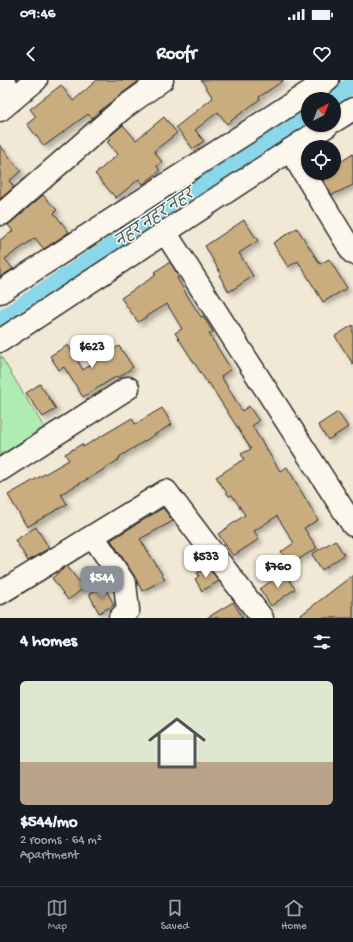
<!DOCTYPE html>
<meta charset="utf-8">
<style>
:root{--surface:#171b24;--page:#20242c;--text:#f1f3f6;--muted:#9ea1a6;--line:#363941;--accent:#8c9099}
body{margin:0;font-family:"Gochi Hand","Playpen Sans Deva",sans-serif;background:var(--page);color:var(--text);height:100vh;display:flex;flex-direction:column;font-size:15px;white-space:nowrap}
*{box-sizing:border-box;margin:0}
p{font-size:13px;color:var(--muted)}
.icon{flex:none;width:22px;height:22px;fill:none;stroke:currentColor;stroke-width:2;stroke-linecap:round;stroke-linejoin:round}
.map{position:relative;height:538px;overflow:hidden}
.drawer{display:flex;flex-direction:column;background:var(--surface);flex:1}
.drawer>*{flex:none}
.needle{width:26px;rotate:42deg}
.buttons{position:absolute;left:301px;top:12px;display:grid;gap:8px}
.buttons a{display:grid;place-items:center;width:40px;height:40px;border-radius:50%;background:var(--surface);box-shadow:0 1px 3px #0004;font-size:20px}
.price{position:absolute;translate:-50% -34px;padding:0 9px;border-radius:8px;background:#fff;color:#222;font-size:13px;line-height:26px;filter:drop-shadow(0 1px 2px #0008)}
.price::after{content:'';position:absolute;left:50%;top:24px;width:12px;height:9px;margin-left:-6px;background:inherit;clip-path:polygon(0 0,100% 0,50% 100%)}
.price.selected{background:var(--accent);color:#fff}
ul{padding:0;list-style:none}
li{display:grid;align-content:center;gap:8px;height:212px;padding:0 20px}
li span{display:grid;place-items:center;height:124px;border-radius:6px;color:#555}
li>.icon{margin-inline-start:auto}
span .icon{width:72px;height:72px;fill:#fffc;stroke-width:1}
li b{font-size:17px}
h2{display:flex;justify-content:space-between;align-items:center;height:48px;padding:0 20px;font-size:17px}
.status{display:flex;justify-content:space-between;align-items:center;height:28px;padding:0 20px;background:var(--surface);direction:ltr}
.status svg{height:11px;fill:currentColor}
header{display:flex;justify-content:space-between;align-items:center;height:52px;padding:0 20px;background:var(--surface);font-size:18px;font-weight:700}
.tabs{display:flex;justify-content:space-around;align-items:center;height:56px;border-top:1px solid var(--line);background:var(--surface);font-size:11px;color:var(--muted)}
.tabs a{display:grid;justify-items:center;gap:2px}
.tabs .selected{color:var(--accent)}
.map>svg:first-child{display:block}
.green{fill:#aeecb3;stroke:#6c8c6f}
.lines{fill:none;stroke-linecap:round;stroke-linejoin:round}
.canal{stroke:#8ad7ea;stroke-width:17}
.building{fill:#caad7f;stroke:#2b2b2b;filter:url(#shadow)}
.minor-casing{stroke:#2b2b2b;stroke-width:25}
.major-casing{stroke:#2b2b2b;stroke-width:25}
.minor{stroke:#fbf7ec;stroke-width:22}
.major{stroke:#fbf7ec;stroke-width:22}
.labels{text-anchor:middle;stroke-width:3;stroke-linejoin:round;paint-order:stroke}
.water-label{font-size:15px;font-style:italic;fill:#43565b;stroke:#fbf7ec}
</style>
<div class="status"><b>09:46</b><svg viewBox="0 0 49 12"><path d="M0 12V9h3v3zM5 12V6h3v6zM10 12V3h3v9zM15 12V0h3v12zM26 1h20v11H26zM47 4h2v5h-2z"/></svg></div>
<header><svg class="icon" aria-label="back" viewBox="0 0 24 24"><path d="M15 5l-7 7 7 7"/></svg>Roofr<svg class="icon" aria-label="heart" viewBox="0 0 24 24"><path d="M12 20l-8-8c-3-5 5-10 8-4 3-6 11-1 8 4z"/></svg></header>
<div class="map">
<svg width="353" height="538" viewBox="0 0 353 538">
<defs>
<filter id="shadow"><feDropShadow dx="3.5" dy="3.5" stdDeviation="2" flood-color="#0004"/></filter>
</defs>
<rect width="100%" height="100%" fill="#f1e8d6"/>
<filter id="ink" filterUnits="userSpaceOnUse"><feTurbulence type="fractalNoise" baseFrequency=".025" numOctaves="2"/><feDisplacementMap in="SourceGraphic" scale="8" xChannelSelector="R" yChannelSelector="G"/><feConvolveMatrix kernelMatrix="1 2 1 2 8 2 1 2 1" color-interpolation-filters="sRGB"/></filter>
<g filter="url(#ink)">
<!-- green -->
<path class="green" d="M 0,275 L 47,352 L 0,380 Z"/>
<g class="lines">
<!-- canal -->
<path class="canal" d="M 331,19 L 353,4
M 0,240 L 308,34"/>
</g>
<!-- building -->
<path class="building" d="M 97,0 L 140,0 L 107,25 L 92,38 L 88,34 L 44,66 L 27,44 L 36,37 L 30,29 L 61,5 L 73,21 Z
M 201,0 L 284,0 L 259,17 L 260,19 L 227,44 L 218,32 L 195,50 L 204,61 L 193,69 L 176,47 L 213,18 Z
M 164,37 L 177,53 L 154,71 L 162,82 L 157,86 L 160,91 L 143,104 L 139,99 L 116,118 L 95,94 L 118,74 L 107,62 L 111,59 L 109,57 L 123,45 L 136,60 Z
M 0,65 L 21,91 L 9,101 L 14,107 L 0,119 Z
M 353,74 L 353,105 L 332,115 L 319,93 L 334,93 L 334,86 Z
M 43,115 L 57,130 L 54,133 L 69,152 L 44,169 L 35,158 L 5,179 L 13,189 L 0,197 L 0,160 L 13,151 L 8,145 Z
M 244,140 L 258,161 L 239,173 L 253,196 L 229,212 L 219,195 L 221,194 L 205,166 Z
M 297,148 L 320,184 L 329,179 L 347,208 L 323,222 L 298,181 L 288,187 L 273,163 Z
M 170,182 L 179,196 L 177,198 L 187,215 L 201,237 L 203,236 L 213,252 L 209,254 L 231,289 L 221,296 L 242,331 L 249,326 L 259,341 L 252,346 L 280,391 L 287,387 L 318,440 L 304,448 L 317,468 L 289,485 L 281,472 L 294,463 L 277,436 L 254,451 L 259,459 L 233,476 L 218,454 L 245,435 L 232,415 L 229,416 L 216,397 L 244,379 L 241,374 L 251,369 L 209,303 L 208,304 L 175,253 L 182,249 L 167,224 L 138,242 L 121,218 L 156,195 L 154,192 Z
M 353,245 L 353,284 L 335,256 Z
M 68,265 L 83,290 L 119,266 L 133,287 L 118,298 L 117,296 L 83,317 L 64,287 L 59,290 L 50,276 Z
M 40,304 L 56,329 L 43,337 L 26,313 Z
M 162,328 L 172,344 L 119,377 L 120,379 L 98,393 L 61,414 L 67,424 L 27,447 L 8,415 L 69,380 L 65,374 L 82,364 L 83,367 L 132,338 L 135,344 Z
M 338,332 L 348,347 L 328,360 L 318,345 Z
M 163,428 L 173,441 L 140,459 L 165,499 L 142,511 L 135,497 L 111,460 Z
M 36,447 L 49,468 L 28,481 L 15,460 Z
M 335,460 L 344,475 L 322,490 L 312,474 Z
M 67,486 L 84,508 L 68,520 L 52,498 Z
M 208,487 L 219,501 L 202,511 L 195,499 L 199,496 L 197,493 Z
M 284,492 L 295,509 L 271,526 L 260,509 Z
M 353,495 L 353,538 L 297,538 Z
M 104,506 L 114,525 L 99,533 L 89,514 Z
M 233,522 L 243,538 L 207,538 Z"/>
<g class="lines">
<defs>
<path id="minor" d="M 2,0 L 15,17
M 0,30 L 36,0
M 290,70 L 353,173
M 2,134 L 122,29 L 162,0
M 165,152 L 353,445
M 0,212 L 328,0
M 0,390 L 128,308
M 93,456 L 125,504 L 128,530 L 120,538
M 0,513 L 166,411 L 262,538"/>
<path id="major" d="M 334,41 L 353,29
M 0,261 L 328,45"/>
</defs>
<!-- minor casing -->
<use href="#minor" class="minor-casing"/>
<!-- major casing -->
<use href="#major" class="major-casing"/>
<!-- minor -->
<use href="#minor" class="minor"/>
<!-- major -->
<use href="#major" class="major"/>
</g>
</g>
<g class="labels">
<!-- water labels -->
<g class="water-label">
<text transform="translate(154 137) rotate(-34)" y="5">नहर नहर नहर</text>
</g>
</g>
</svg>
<div class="buttons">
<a><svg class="needle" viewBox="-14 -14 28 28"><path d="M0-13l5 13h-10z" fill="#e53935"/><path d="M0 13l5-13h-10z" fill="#9ea1a6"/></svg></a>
<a><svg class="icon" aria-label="locate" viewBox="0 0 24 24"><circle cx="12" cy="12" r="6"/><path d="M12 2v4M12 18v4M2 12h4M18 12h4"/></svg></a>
</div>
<b class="price" style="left:92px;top:289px">$623</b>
<b class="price" style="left:206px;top:499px">$533</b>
<b class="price" style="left:278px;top:509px">$760</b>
<b class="price selected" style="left:102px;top:520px">$544</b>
</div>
<section class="drawer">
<h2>4 homes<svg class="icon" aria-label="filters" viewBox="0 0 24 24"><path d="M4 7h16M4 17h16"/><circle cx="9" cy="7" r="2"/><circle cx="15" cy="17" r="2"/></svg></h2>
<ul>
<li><span style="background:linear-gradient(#dfe7d0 65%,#b9a48a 0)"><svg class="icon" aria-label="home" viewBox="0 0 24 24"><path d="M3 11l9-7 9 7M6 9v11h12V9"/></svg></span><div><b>$544/mo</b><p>2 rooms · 64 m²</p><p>Apartment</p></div></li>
</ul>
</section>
<nav class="tabs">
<a class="selected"><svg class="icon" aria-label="map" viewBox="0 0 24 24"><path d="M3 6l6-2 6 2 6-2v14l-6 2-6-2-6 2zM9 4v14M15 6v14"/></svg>Map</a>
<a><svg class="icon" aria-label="saved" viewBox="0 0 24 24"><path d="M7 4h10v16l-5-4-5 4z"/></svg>Saved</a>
<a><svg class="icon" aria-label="home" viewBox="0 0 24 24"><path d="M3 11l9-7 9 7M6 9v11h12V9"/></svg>Home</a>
</nav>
